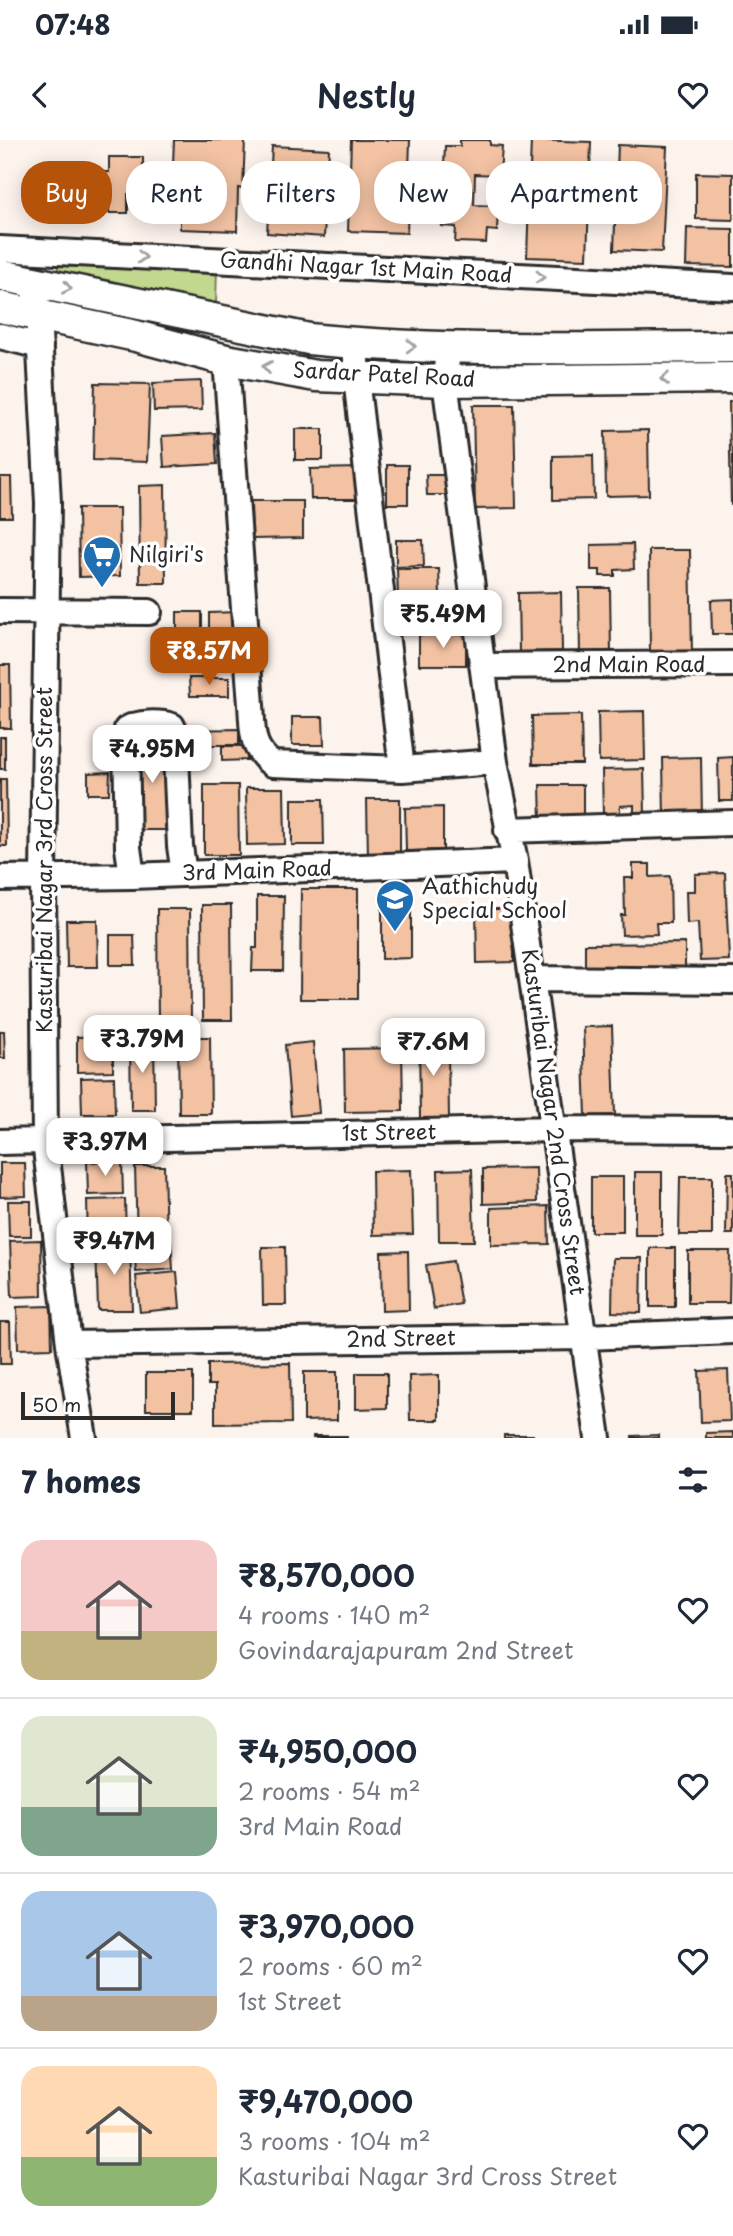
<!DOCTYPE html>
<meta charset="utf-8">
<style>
:root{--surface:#fff;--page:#f2f2f3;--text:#1f2937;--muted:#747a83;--line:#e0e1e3;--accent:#b45309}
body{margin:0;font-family:"Playpen Sans",sans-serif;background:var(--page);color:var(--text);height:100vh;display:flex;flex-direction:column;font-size:26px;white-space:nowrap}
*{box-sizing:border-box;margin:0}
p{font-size:23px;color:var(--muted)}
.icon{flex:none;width:38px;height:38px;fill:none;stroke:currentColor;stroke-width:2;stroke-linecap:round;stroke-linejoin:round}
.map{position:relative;height:1298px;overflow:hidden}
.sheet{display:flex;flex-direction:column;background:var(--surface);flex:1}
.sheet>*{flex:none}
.hud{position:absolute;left:21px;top:21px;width:691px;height:63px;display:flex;gap:14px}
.scale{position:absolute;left:21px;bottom:18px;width:154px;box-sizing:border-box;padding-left:7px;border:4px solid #2b2b2b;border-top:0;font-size:19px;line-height:24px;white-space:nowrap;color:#2b2b2b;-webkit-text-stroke:5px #fff;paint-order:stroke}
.price{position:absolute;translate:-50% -60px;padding:0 16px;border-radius:14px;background:#fff;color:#222;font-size:23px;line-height:46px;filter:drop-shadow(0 2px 4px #0008)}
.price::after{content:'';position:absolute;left:50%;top:42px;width:21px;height:16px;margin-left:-10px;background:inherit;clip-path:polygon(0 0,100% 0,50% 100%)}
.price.active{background:var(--accent);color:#fff}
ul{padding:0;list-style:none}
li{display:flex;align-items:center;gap:21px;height:175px;padding:0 21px}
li+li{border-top:2px solid var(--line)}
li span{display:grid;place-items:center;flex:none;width:196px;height:140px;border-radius:21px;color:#555}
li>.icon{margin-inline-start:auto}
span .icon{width:84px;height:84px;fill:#fffc;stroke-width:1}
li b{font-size:30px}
h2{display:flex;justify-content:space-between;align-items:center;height:84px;padding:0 21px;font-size:30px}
.pill{padding:0 24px;border-radius:28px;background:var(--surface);box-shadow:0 4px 18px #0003;font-size:24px;line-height:63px}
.pill.active{background:var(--accent);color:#fff}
.status{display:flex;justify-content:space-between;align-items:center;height:49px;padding:0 35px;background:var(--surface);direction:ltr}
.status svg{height:19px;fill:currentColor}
header{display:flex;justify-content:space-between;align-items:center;height:91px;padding:0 21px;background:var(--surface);font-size:32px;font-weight:600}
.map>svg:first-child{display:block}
.green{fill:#c1d88e;stroke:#76825c;stroke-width:2}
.building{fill:#f3c2a3;stroke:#2b2b2b;stroke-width:2}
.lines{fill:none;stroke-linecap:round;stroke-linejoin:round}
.minor-casing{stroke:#2b2b2b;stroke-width:30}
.major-casing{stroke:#2b2b2b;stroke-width:35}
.minor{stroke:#fff;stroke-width:24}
.major{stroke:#fff;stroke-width:30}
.oneway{stroke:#a0a0a0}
.labels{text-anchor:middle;stroke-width:7;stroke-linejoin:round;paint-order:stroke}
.street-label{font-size:21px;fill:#2b2b2b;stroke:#fff}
.poi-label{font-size:21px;fill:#2b2b2b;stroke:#fff;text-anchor:start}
</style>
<div class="status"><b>07:48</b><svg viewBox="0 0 49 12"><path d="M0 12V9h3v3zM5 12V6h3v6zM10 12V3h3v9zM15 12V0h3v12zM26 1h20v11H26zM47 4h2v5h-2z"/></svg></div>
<header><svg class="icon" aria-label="back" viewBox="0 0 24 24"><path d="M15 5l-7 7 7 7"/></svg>Nestly<svg class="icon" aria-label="heart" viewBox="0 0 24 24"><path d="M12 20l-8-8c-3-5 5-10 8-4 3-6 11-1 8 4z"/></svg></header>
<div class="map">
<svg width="733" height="1298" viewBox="0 0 733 1298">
<rect width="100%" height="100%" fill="#fdf3ed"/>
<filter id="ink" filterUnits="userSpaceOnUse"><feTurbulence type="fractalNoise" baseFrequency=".0143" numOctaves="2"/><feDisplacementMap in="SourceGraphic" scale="14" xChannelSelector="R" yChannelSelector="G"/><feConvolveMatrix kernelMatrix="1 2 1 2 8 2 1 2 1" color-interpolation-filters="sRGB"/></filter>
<g filter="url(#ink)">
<!-- green -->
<path class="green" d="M 58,118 L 217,126 L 216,163 L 58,131 Z"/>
<!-- building -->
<path class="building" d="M 174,0 L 245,0 L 243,49 L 238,48 L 237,91 L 180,89 L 180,73 L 171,73 L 173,37 L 183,37 L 183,24 L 173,24 Z
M 351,0 L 410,0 L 407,93 L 348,91 Z
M 460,0 L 490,0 L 490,5 L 502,6 L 500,35 L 475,34 L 474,65 L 498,66 L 497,91 L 487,90 L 486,103 L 455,102 L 456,87 L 441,86 L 445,6 L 460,6 Z
M 531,0 L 591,2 L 587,119 L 527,117 Z
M 618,5 L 667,7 L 662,112 L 614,110 Z
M 272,6 L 329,9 L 324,97 L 267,93 Z
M 109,17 L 143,17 L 143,54 L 128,54 L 128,73 L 109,73 L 109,54 L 94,54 L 94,32 L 109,32 Z
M 696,33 L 733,34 L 733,80 L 696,79 Z
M 687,88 L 733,89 L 733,127 L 686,126 Z
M 201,241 L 202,270 L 154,271 L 153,243 Z
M 95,243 L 150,244 L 147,322 L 93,320 Z
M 729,262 L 733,262 L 733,365 L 731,365 Z
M 473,265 L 514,265 L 516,368 L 475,369 Z
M 295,289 L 323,289 L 323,320 L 295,320 Z
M 648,290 L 649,355 L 606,356 L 605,291 Z
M 215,293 L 217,324 L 164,327 L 162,296 Z
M 593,315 L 594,359 L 553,360 L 553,316 Z
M 387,325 L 408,325 L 408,364 L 387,364 Z
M 360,328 L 360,359 L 311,359 L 310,329 Z
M 426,335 L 446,335 L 447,355 L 427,355 Z
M 0,337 L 11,337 L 12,377 L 0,377 Z
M 165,345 L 166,443 L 140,443 L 139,346 Z
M 251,361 L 303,361 L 303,398 L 252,399 Z
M 78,368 L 119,368 L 120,436 L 79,437 Z
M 396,400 L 423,400 L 424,426 L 396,427 Z
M 633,404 L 634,429 L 615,430 L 615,436 L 600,436 L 600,430 L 591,430 L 591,405 Z
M 649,410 L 690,410 L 692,512 L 650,513 Z
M 397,429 L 439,429 L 440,456 L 398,456 Z
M 579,448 L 610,448 L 611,514 L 580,515 Z
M 561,452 L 562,511 L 519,512 L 518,453 Z
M 733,459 L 733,494 L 712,494 L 711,460 Z
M 402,463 L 456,463 L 456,492 L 403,493 Z
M 177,472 L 202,472 L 202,499 L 177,500 Z
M 238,472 L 238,497 L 209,497 L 209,473 Z
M 466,494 L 466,525 L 419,525 L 419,495 Z
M 0,525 L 10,525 L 11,588 L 0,588 Z
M 189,538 L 229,538 L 229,556 L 190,556 Z
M 644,571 L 645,620 L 599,621 L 598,572 Z
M 581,575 L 582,624 L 533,624 L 532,576 Z
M 292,577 L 323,577 L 324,605 L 292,605 Z
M 239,589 L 239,605 L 185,605 L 185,590 Z
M 0,597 L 5,597 L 5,629 L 0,629 Z
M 171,600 L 172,690 L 132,690 L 131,601 Z
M 222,606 L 247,606 L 247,620 L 222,621 Z
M 701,617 L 702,680 L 664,680 L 663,618 Z
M 733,617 L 733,661 L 719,661 L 718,618 Z
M 644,629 L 645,674 L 634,674 L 634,665 L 620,666 L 620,674 L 603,674 L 602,630 Z
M 110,632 L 109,654 L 88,654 L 88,633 Z
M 0,639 L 6,639 L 7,706 L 0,706 Z
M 204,645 L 238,645 L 239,715 L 204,715 Z
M 540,645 L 583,645 L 583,681 L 541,681 Z
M 246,648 L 284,648 L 285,704 L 247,705 Z
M 292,659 L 323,659 L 324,705 L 292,705 Z
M 367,659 L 400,659 L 400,717 L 368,718 Z
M 443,667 L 443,710 L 406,711 L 405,668 Z
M 633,724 L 650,724 L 650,737 L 670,736 L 671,783 L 656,783 L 657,794 L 622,795 L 621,775 L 625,775 L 624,738 L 633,738 Z
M 725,733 L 729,820 L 700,821 L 698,783 L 687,784 L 686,751 L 695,751 L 695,734 Z
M 301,749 L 358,749 L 358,859 L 300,859 Z
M 257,756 L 284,756 L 283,831 L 252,831 L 253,808 L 257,808 Z
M 202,765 L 231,765 L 232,880 L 203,880 Z
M 382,765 L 411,765 L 411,818 L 382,819 Z
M 157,769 L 190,769 L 191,880 L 158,881 Z
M 476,769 L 514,769 L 514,822 L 477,823 Z
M 66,780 L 97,780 L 98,827 L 67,827 Z
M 110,795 L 134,795 L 135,825 L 110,825 Z
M 685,803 L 685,836 L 585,836 L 585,804 Z
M 612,886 L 615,975 L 586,976 L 583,887 Z
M 0,891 L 4,891 L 5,918 L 0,918 Z
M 419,891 L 438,891 L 438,915 L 448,915 L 449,978 L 420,978 Z
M 113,896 L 113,931 L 77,932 L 77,897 Z
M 178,897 L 210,897 L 211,974 L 179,974 Z
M 130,899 L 154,899 L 155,970 L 131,970 Z
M 313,902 L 319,973 L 291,976 L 285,905 Z
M 402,908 L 403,971 L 345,972 L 344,909 Z
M 114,937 L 115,974 L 82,974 L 81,938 Z
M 122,1021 L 123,1054 L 88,1055 L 87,1022 Z
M 0,1023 L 25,1023 L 26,1056 L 0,1057 Z
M 135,1026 L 164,1026 L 166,1101 L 137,1101 Z
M 536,1028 L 537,1062 L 483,1064 L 483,1029 Z
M 472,1029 L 474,1101 L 439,1101 L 438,1030 Z
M 411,1030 L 413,1094 L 373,1095 L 372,1031 Z
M 635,1032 L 662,1032 L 662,1095 L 635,1095 Z
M 727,1033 L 733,1033 L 733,1094 L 726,1094 Z
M 591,1037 L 623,1037 L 623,1092 L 591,1092 Z
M 680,1037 L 712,1037 L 712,1095 L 679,1095 Z
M 125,1059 L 126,1099 L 88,1100 L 87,1060 Z
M 8,1061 L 31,1061 L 31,1096 L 9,1096 Z
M 548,1066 L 549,1104 L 491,1105 L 491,1068 Z
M 41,1100 L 42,1156 L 12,1157 L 10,1101 Z
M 171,1101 L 173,1129 L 136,1132 L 134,1105 Z
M 130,1104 L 132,1170 L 98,1170 L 96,1105 Z
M 262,1107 L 285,1107 L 286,1165 L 263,1165 Z
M 650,1108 L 675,1108 L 675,1167 L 650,1167 Z
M 408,1111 L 409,1170 L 382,1171 L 381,1112 Z
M 688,1111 L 730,1111 L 729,1163 L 688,1163 Z
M 613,1118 L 642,1118 L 641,1173 L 612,1172 Z
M 453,1121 L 461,1164 L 434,1169 L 426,1125 Z
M 177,1132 L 180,1168 L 140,1172 L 136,1136 Z
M 51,1166 L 52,1208 L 18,1209 L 17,1167 Z
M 0,1182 L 10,1182 L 11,1224 L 0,1224 Z
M 290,1223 L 291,1283 L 215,1284 L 215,1245 L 208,1245 L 208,1224 Z
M 728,1230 L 730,1281 L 701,1282 L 699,1231 Z
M 304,1232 L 337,1232 L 337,1280 L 304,1281 Z
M 146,1233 L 193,1233 L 193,1270 L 146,1270 Z
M 356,1233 L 387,1233 L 387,1268 L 356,1269 Z
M 439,1235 L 439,1280 L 410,1280 L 409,1236 Z
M 733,1292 L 733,1298 L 706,1298 L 706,1293 Z
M 504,1295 L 533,1295 L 533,1298 L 504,1298 Z
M 658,1295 L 658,1298 L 632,1298 L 632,1296 Z
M 313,1296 L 347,1296 L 347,1298 L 313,1298 Z"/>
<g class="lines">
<defs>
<path id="minor" d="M 0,109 L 733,147
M 32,140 L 38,173 L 48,363 L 43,737 L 45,1001 L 69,1204 L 84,1298
M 0,196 L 40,206
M 356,204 L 356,238 L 402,629
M 448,208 L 445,241 L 495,622 L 515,721 L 598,1298
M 226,220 L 251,565 C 253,590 250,607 272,624 L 402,629 L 495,622
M 0,471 L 149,472
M 483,526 L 733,524
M 507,690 L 733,683
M 132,736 L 128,708 L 126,596 L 127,589 C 138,582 160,582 172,586 L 175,592 L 180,706 L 184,734
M 0,738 L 132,736 L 515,721
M 532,839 L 733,841
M 0,1002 L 553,989 L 733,990
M 69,1204 L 585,1197 L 733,1191"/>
<path id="major" d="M 0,135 L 309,199 C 450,213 592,207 733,207
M 0,167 L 136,196 L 226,220 L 316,236 L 445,241 L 733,238"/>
</defs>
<!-- minor casing -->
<use href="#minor" class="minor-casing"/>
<!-- major casing -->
<use href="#major" class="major-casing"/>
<!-- minor -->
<use href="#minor" class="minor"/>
<!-- major -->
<use href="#major" class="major"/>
</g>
<!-- one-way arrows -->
<defs><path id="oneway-chevron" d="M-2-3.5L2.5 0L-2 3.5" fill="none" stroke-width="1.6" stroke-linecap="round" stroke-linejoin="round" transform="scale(1.75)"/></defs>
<g class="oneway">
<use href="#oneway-chevron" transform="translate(142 117) rotate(3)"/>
<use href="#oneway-chevron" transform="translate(540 137) rotate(3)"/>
<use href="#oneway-chevron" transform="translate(67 148) rotate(12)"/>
<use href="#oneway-chevron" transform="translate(411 206) rotate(3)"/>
<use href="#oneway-chevron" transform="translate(267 227) rotate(-170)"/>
<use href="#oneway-chevron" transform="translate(665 239) rotate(179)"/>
</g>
</g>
<!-- icons -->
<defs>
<symbol id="supermarket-pin" viewBox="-11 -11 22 30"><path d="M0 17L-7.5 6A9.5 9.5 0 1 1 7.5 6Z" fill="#1f6fb2" stroke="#fff"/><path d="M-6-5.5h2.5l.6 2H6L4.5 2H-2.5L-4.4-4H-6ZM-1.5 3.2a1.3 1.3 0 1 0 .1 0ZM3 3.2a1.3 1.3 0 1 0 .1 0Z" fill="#fff"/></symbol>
<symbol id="school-pin" viewBox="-11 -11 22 30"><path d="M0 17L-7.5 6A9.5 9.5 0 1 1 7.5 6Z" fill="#1f6fb2" stroke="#fff"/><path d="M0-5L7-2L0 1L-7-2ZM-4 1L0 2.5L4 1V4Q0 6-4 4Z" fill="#fff"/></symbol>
</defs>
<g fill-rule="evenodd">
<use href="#supermarket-pin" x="80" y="393" width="44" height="60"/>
<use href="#school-pin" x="373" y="737" width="44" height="60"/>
</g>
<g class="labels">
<!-- street labels -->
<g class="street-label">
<text transform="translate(366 128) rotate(3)" y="7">Gandhi Nagar 1st Main Road</text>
<text transform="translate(384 235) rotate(3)" y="7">Sardar Patel Road</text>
<text x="629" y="532">2nd Main Road</text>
<text transform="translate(45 720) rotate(-90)" y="7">Kasturibai Nagar 3rd Cross Street</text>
<text transform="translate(257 731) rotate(-2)" y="7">3rd Main Road</text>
<text transform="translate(553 982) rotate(82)" y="7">Kasturibai Nagar 2nd Cross Street</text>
<text transform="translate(389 993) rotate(-1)" y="7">1st Street</text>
<text transform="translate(401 1199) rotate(-1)" y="7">2nd Street</text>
</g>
<!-- poi labels -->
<g class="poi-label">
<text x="129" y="422">Nilgiri's</text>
<text x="422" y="754">Aathichudy<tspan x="422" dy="24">Special School</tspan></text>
</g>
</g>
</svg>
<div class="scale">50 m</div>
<b class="price" style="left:443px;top:510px">₹5.49M</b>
<b class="price active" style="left:209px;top:547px">₹8.57M</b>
<b class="price" style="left:152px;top:645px">₹4.95M</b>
<b class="price" style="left:142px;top:935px">₹3.79M</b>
<b class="price" style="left:433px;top:938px">₹7.6M</b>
<b class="price" style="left:105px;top:1038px">₹3.97M</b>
<b class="price" style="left:114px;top:1137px">₹9.47M</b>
<div class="hud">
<a class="pill active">Buy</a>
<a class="pill">Rent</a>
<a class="pill">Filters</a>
<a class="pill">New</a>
<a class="pill">Apartment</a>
</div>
</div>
<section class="sheet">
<h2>7 homes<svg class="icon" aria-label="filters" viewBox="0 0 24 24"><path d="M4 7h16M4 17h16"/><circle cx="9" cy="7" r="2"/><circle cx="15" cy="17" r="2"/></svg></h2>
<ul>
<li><span style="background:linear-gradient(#f6c9c9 65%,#c2b280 0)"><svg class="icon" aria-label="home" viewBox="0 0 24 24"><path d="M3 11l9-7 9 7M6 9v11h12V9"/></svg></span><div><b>₹8,570,000</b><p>4 rooms · 140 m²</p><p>Govindarajapuram 2nd Street</p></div><svg class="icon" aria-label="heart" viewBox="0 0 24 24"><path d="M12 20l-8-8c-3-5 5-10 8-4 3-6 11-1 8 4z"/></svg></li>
<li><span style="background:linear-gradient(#dfe7d0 65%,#7fa58c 0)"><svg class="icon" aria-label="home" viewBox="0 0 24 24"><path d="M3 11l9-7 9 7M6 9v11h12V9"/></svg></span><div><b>₹4,950,000</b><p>2 rooms · 54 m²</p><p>3rd Main Road</p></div><svg class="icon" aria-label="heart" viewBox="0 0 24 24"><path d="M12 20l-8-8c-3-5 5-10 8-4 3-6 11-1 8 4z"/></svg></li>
<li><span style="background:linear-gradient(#a9c7e8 75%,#b9a48a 0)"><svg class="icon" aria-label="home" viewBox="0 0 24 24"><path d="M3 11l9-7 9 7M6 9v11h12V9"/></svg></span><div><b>₹3,970,000</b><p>2 rooms · 60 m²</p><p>1st Street</p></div><svg class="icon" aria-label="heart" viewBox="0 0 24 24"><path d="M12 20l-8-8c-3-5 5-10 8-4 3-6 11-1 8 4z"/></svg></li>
<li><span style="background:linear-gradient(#ffd9b3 65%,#8fb573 0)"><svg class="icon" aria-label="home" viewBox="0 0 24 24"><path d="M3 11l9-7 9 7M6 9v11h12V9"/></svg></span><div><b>₹9,470,000</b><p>3 rooms · 104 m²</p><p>Kasturibai Nagar 3rd Cross Street</p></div><svg class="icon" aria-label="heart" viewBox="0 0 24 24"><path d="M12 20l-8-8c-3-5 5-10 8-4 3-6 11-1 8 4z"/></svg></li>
</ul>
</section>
